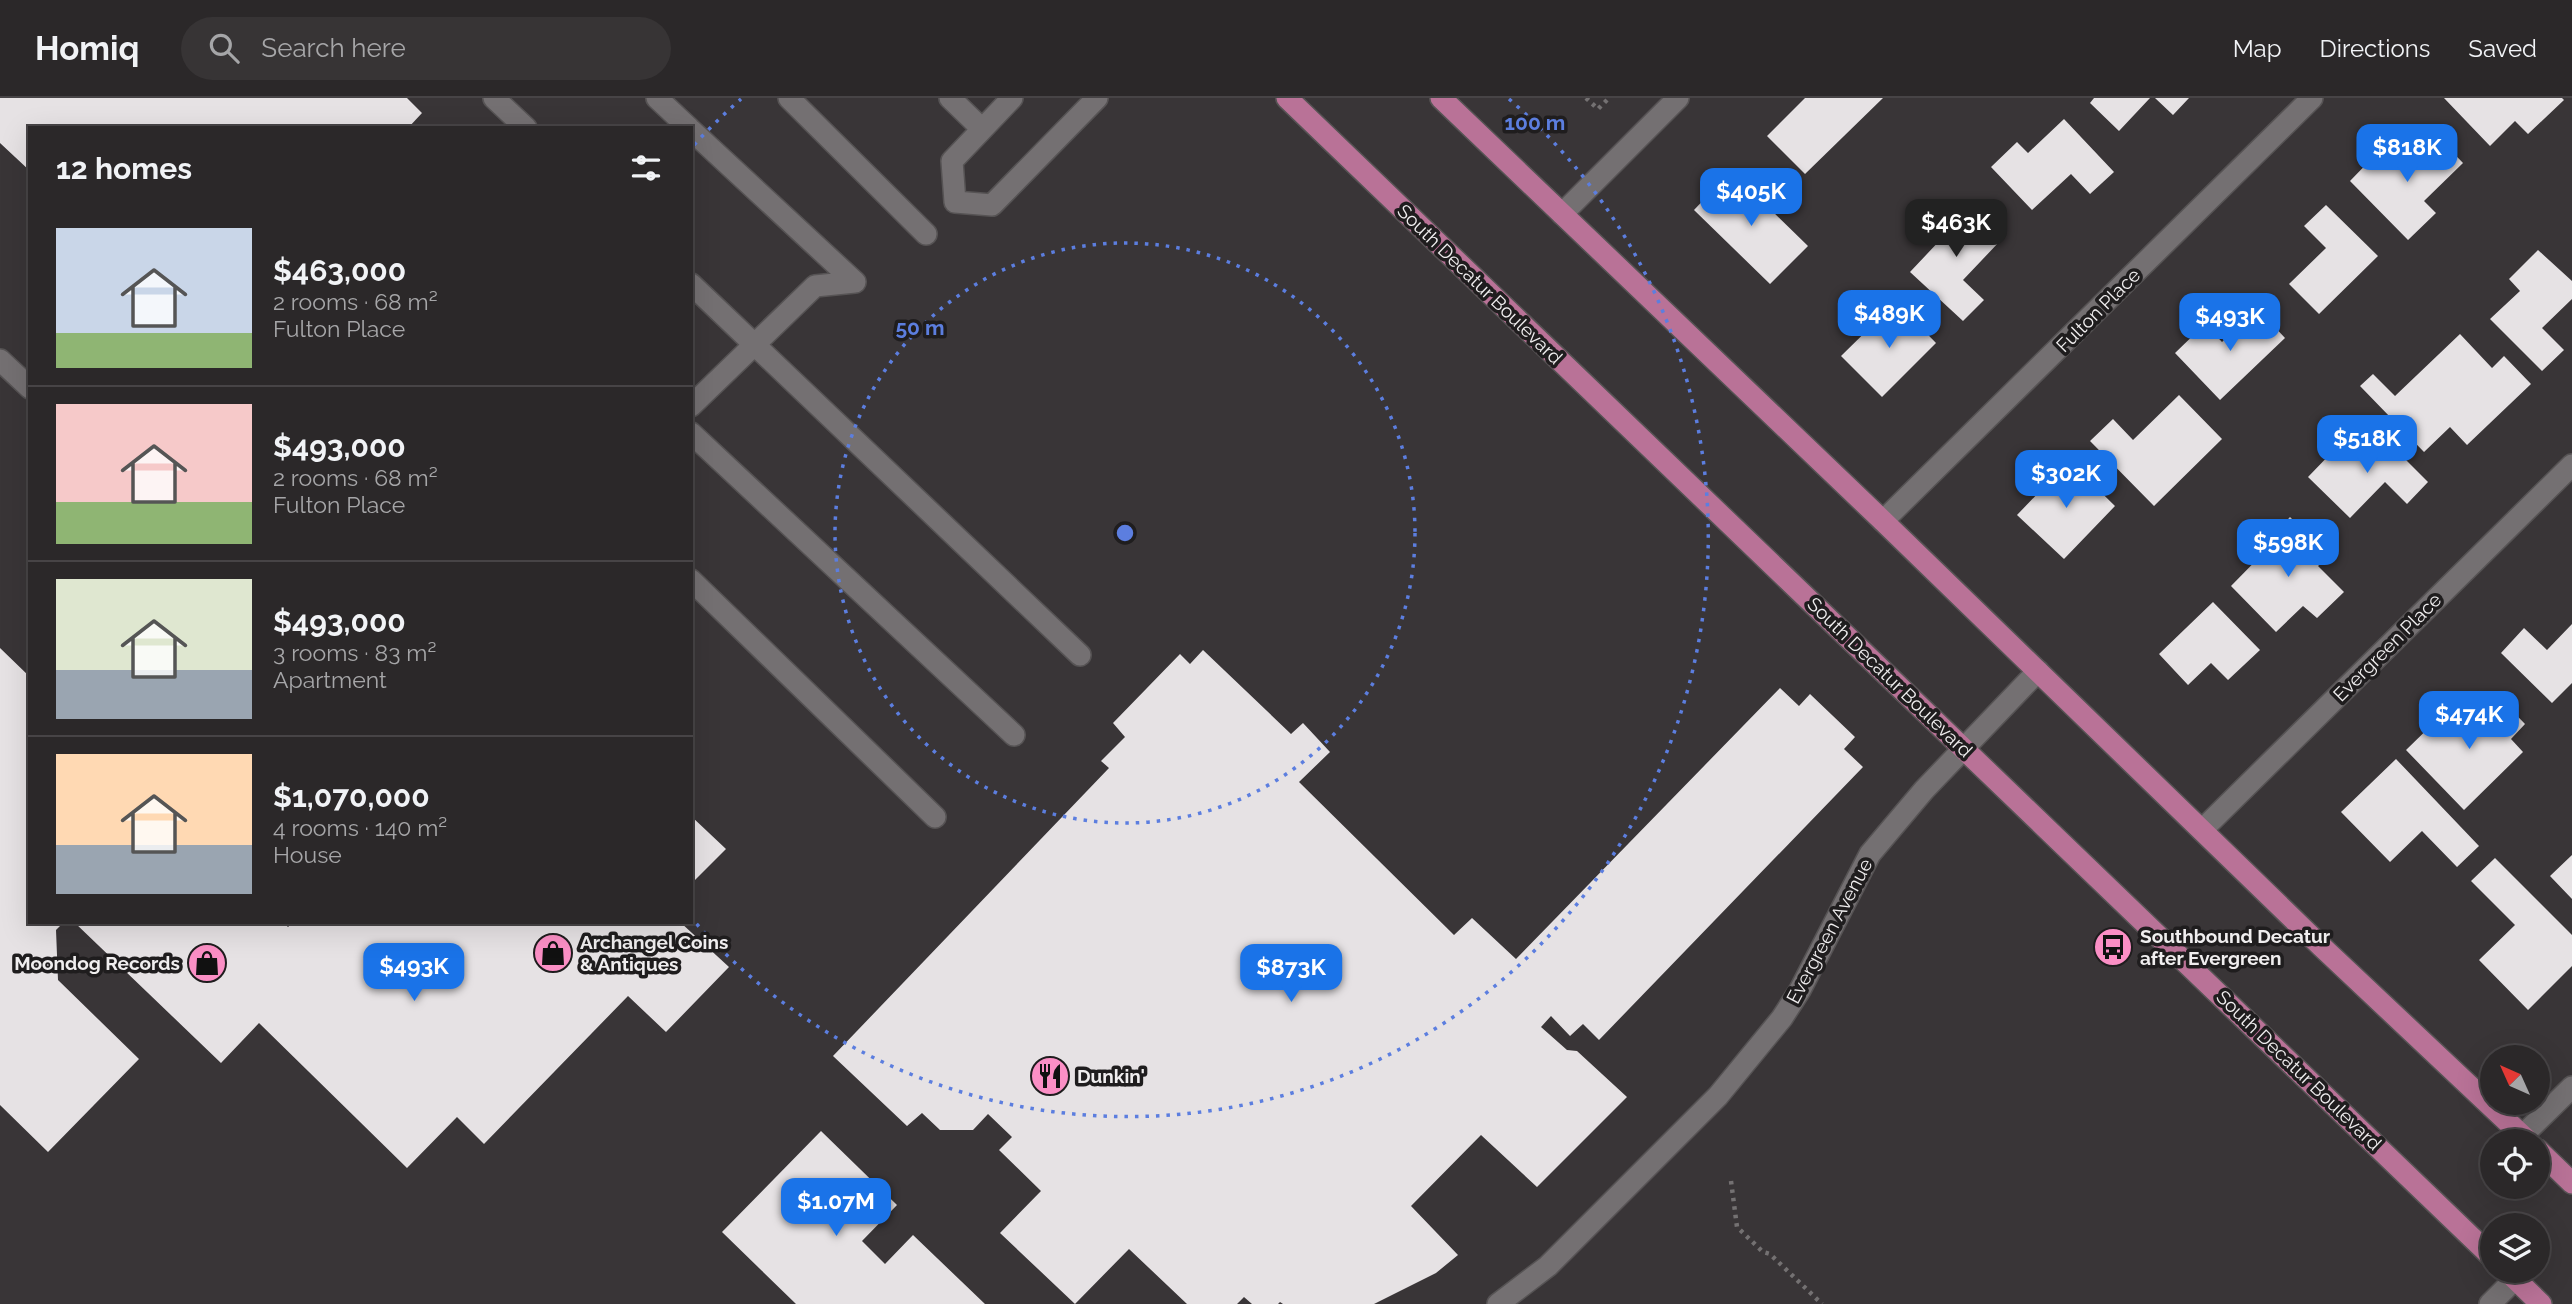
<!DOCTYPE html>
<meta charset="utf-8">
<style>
:root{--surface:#2b2829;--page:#373435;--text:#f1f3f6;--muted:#a6a6a8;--line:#474446;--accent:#1a73e8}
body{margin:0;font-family:Raleway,sans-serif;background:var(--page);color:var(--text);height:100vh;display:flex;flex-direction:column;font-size:26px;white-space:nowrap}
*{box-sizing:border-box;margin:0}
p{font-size:23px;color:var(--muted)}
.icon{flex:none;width:38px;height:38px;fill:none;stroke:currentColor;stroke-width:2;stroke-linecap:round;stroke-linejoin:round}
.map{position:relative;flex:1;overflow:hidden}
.panel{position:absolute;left:28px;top:28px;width:665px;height:798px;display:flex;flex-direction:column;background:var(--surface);border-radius:0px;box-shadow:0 7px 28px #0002,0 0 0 2px var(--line)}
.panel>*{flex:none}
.needle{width:46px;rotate:315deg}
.controls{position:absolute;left:2480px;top:947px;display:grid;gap:14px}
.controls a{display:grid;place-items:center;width:70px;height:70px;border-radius:50%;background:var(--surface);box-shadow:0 7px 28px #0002,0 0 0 2px var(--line);font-size:35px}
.price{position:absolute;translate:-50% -60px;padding:0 16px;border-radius:14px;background:var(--accent);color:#fff;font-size:23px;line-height:46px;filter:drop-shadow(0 2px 4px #0008)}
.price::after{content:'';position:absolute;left:50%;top:42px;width:21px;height:16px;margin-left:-10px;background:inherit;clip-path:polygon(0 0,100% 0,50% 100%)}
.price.current{background:#222;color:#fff}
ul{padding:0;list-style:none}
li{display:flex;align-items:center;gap:21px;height:175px;padding:0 28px}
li+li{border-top:2px solid var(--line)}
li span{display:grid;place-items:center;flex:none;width:196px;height:140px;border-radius:0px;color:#555}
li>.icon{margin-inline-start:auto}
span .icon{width:84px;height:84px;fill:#fffc;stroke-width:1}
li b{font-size:30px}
h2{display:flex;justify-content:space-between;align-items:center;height:84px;padding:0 28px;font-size:30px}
header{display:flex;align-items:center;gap:42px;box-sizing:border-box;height:98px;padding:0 35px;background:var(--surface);border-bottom:2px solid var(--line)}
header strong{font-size:33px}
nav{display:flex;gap:38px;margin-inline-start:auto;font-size:24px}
.search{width:490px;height:63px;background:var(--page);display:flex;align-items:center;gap:18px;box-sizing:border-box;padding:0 24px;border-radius:38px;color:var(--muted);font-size:26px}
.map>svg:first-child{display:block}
.building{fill:#e6e2e4}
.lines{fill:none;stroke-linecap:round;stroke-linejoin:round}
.minor-casing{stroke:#565354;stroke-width:24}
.major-casing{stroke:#565354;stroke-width:24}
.path{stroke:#747172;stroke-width:4.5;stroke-dasharray:3.5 5;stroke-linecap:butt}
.minor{stroke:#747072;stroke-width:21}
.major{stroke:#b97297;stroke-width:21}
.ring{fill:none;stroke:#5c7edf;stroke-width:3.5;stroke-dasharray:3.5 7}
.labels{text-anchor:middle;stroke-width:7;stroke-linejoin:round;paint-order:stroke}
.street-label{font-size:19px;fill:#f0eeef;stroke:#1f1d1e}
.poi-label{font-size:19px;font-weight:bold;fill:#f0eeef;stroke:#1f1d1e;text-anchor:start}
.centre{fill:#5c7edf;stroke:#1f1d1e;stroke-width:3.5}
.ring-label{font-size:21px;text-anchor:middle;font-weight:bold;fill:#5c7edf;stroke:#1f1d1e;stroke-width:7;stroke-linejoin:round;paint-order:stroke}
</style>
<header>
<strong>Homiq</strong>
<div class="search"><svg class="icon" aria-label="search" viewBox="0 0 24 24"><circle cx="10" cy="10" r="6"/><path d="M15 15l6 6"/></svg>Search here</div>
<nav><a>Map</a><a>Directions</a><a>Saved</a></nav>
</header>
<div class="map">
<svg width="2572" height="1206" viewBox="0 0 2572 1206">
<rect width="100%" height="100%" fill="#393537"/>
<!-- building -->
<path class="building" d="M 0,0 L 407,0 L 422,15 L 408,30 L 30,30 L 30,73 L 0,45 Z
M 1805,0 L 1883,0 L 1805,76 L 1767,38 Z
M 2094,0 L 2150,0 L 2119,33 L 2090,5 Z
M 2155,0 L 2189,0 L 2173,17 Z
M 2444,0 L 2562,0 L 2564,2 L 2528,36 L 2515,23 L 2490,48 Z
M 2064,21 L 2114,74 L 2090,96 L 2071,76 L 2032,112 L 1991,69 L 2017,44 L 2028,55 Z
M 2434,35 L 2463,65 L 2424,103 L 2436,115 L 2408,142 L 2350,83 L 2380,52 L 2398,70 Z
M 1731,73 L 1808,148 L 1770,186 L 1694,112 Z
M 1956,101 L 2000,143 L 1963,182 L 1984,202 L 1963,223 L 1910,174 L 1943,139 L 1931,127 Z
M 2326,107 L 2378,158 L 2319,216 L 2289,186 L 2326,150 L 2304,128 Z
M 2538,152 L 2572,183 L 2572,201 L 2542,230 L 2564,252 L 2542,273 L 2490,221 L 2520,193 L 2509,181 Z
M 1896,204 L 1936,245 L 1882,299 L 1841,258 Z
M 2257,210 L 2285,240 L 2220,302 L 2175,255 L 2205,226 L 2222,244 Z
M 2460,236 L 2492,270 L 2504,258 L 2531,286 L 2467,347 L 2450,329 L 2424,354 L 2360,288 L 2373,276 L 2395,298 Z
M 2179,297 L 2222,341 L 2154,408 L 2090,343 L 2113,321 L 2133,342 Z
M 2377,333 L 2428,384 L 2407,406 L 2385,384 L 2350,420 L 2308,379 L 2335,351 L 2347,363 Z
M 2069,363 L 2115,408 L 2064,461 L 2017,417 Z
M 2290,419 L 2329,458 L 2318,468 L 2344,494 L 2317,520 L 2303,508 L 2276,534 L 2231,488 L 2282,436 L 2277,433 Z
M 2213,504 L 2260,552 L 2228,582 L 2211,565 L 2188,587 L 2159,556 Z
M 2572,526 L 2572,585 L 2552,605 L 2501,555 L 2524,530 L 2547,552 Z
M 0,550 L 30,579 L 30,824 L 64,824 L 56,832 L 58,882 L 139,961 L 48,1054 L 0,1007 Z
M 1203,552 L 1291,636 L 1303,625 L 1330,654 L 1299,684 L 1454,837 L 1472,820 L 1516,861 L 1780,590 L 1799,608 L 1810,596 L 1855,639 L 1844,651 L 1863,669 L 1599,942 L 1583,926 L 1570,938 L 1551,918 L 1541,929 L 1567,952 L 1577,953 L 1627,999 L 1537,1089 L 1481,1037 L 1411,1108 L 1458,1157 L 1436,1175 L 1374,1206 L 1283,1206 L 1280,1204 L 1278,1206 L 1252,1206 L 1244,1199 L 1237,1206 L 1187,1206 L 1129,1151 L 1075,1206 L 1000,1135 L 1041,1093 L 999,1052 L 1012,1039 L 988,1016 L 973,1032 L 940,1032 L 922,1015 L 907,1028 L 833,958 L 1109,670 L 1101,663 L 1125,639 L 1113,625 L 1180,556 L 1190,566 Z
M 2498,598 L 2525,626 L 2511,641 L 2523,654 L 2464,712 L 2406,652 L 2444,615 L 2462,632 Z
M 2396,661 L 2479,748 L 2457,769 L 2422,733 L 2390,764 L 2341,714 Z
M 691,718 L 726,751 L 691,786 Z
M 2572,757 L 2572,801 L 2550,778 Z
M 2495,760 L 2572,837 L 2572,868 L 2528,912 L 2479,862 L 2515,827 L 2471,783 Z
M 74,824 L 283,824 L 288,829 L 293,824 L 680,824 L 729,869 L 666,934 L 628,898 L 484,1046 L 457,1019 L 407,1070 L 259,925 L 221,965 Z
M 821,1033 L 897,1107 L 862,1143 L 885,1166 L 913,1137 L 985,1206 L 796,1206 L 722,1134 Z"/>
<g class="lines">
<defs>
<path id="minor" d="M 494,0 L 526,30
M 657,0 L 689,30
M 789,0 L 926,136
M 950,0 L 982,31
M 1012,0 L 952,63 L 955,104 L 992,107 L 1097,0
M 691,32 L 855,184
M 1562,116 L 1678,0
M 691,186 L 1080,557
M 0,262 L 30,290
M 691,308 L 815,188 L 855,184
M 691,335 L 1014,637
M 1883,423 L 2312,0
M 691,482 L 935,719
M 2202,732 L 2572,367
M 2522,1038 L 2572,989
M 1498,1206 L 1548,1168 L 1718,998 L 1782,920 L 1800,892 L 1870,756 L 1924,692 L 2038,573
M 2490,1206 L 2515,1181"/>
<path id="major" d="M 1287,0 L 2492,1159
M 1441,0 L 1883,423 L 2321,848 L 2528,1043
M 2538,1052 L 2572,1085
M 2506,1172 L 2541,1206"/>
</defs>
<!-- minor casing -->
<use href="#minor" class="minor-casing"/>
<!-- major casing -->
<use href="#major" class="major-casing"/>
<!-- path -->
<path class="path" d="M 1586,0 L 1598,11 L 1609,0
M 1731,1083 L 1737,1129 L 1763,1154 L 1770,1156 L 1822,1206"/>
<!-- minor -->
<use href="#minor" class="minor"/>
<!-- major -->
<use href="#major" class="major"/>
</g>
<!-- distance rings -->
<g class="ring">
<circle cx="1125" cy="435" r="290"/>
<path d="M694 47A580 580 0 0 1 741 1M1509 1A580 580 0 1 1 694 823"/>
</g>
<!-- icons -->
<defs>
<symbol id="bus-disc" viewBox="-11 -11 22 22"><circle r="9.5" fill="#fb8fc5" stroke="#1f1d1e"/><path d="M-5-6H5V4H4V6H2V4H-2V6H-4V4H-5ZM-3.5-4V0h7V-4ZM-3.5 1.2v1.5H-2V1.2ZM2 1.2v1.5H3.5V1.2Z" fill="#111"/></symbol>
<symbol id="shop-disc" viewBox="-11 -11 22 22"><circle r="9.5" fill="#fb8fc5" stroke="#1f1d1e"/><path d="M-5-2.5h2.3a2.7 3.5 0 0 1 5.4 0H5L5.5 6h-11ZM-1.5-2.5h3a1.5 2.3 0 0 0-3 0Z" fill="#111"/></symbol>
<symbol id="restaurant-disc" viewBox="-11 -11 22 22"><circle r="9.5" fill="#fb8fc5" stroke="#1f1d1e"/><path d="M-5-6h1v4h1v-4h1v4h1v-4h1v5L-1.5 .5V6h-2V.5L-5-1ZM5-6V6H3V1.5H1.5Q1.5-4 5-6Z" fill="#111"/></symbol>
</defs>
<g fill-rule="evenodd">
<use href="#bus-disc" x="2091" y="827" width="44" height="44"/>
<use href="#shop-disc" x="531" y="833" width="44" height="44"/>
<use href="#shop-disc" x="185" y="843" width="44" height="44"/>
<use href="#restaurant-disc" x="1028" y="956" width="44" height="44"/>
</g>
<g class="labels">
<!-- street labels -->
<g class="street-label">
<text transform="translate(1480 186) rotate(44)" y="7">South Decatur Boulevard</text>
<text transform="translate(2098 212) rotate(-45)" y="7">Fulton Place</text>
<text transform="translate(2387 549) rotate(-45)" y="7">Evergreen Place</text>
<text transform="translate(1890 579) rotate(44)" y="7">South Decatur Boulevard</text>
<text transform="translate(1829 833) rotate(-62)" y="7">Evergreen Avenue</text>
<text transform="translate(2299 972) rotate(44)" y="7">South Decatur Boulevard</text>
</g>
<!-- poi labels -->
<g class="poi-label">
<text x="2140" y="845">Southbound Decatur<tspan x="2140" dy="22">after Evergreen</tspan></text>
<text x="580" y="851">Archangel Coins<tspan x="580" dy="22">&amp; Antiques</tspan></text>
<text x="180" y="872" text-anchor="end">Moondog Records</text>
<text x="1077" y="985">Dunkin'</text>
</g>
</g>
<circle cx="1125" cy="435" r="10" class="centre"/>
<g class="ring-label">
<text x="1535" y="32">100 m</text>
<text x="920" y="237">50 m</text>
</g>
</svg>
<div class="controls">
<a><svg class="needle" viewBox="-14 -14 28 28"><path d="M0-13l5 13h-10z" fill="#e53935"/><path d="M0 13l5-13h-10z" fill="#a6a6a8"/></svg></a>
<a><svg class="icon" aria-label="locate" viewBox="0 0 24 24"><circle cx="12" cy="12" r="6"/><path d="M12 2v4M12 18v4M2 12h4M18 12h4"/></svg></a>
<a><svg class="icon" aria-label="layers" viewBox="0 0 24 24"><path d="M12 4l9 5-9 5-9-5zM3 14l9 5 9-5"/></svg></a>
</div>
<b class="price" style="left:2407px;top:86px">$818K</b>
<b class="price" style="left:1751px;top:130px">$405K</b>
<b class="price current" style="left:1956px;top:161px">$463K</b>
<b class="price" style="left:1889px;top:252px">$489K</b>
<b class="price" style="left:2230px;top:255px">$493K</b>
<b class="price" style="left:2367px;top:377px">$518K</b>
<b class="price" style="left:2066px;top:412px">$302K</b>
<b class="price" style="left:2288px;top:481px">$598K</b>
<b class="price" style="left:2469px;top:653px">$474K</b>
<b class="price" style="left:414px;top:905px">$493K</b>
<b class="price" style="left:1291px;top:906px">$873K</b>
<b class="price" style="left:836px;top:1140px">$1.07M</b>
<section class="panel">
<h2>12 homes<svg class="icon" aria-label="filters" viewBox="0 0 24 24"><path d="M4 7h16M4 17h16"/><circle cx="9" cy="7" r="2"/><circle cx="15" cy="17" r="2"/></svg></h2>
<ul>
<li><span style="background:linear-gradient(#c9d6e8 75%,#8fb573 0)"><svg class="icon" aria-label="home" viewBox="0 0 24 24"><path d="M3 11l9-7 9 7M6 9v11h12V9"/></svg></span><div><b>$463,000</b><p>2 rooms · 68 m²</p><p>Fulton Place</p></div></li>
<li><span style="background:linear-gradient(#f6c9c9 70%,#8fb573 0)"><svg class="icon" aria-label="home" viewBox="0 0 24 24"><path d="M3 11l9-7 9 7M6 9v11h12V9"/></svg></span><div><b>$493,000</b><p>2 rooms · 68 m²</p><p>Fulton Place</p></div></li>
<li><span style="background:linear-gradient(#dfe7d0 65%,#9aa5b1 0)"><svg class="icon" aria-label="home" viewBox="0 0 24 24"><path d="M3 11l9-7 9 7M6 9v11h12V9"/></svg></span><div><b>$493,000</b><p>3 rooms · 83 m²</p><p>Apartment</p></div></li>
<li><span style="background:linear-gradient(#ffd9b3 65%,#9aa5b1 0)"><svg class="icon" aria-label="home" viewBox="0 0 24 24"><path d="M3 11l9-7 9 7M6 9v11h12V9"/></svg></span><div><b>$1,070,000</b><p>4 rooms · 140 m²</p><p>House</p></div></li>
</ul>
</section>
</div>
